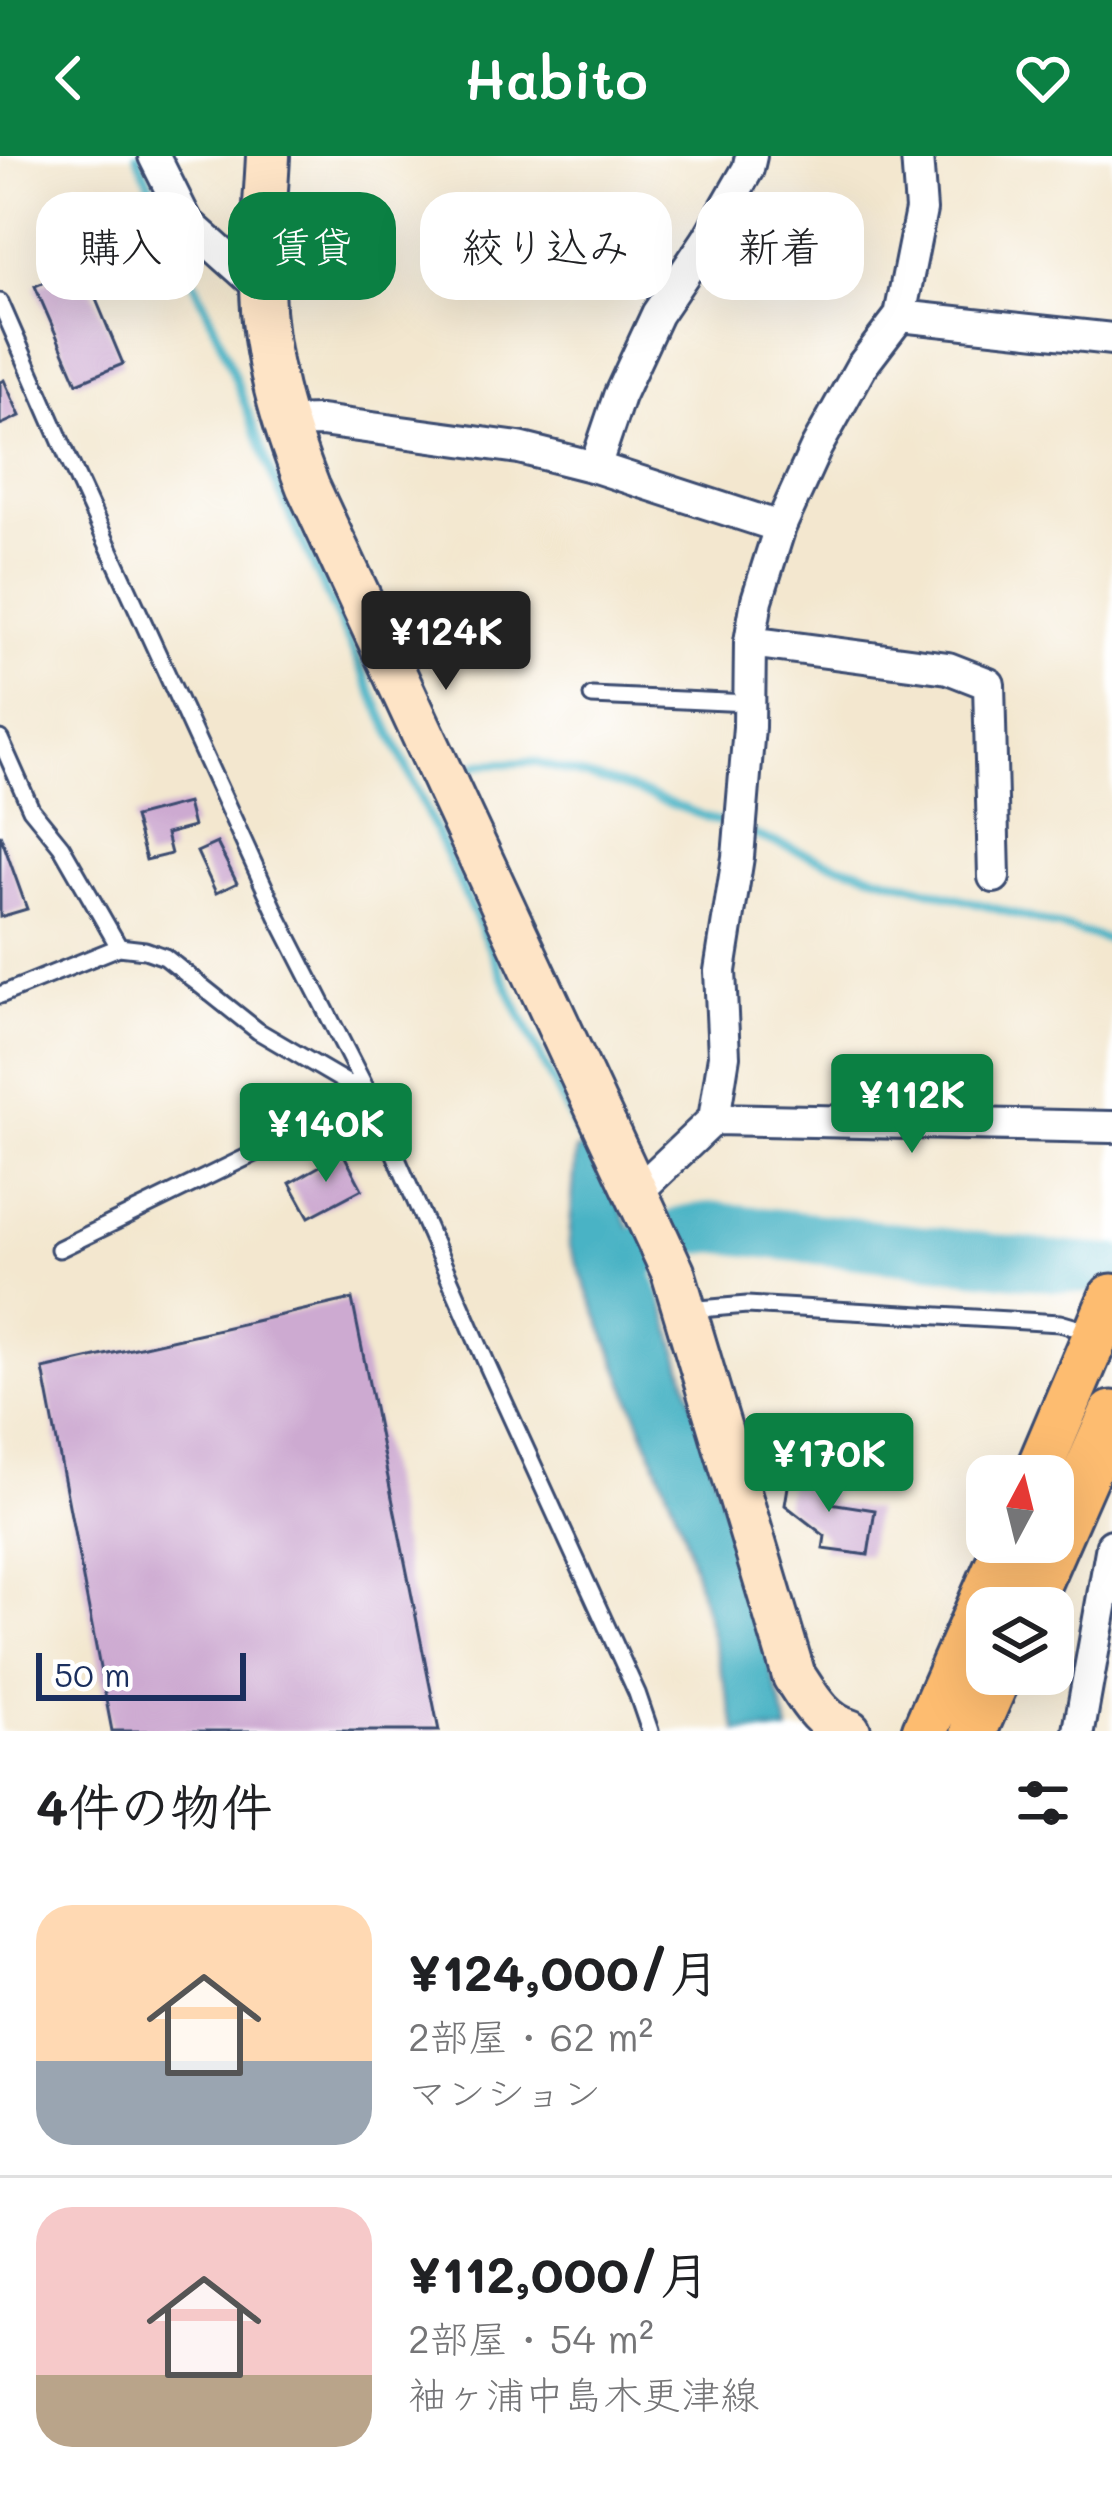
<!DOCTYPE html>
<html lang="ja">
<meta charset="utf-8">
<style>
:root{--surface:#fff;--page:#f2f2f2;--text:#202124;--muted:#757577;--line:#e0e0e0;--accent:#0b8043}
body{margin:0;font-family:Mali,"Klee One",sans-serif;background:var(--page);color:var(--text);height:100vh;display:flex;flex-direction:column;font-size:45px;white-space:nowrap}
*{box-sizing:border-box;margin:0}
p{font-size:39px;color:var(--muted)}
.icon{flex:none;width:66px;height:66px;fill:none;stroke:currentColor;stroke-width:2;stroke-linecap:round;stroke-linejoin:round}
.map{position:relative;height:1575px;overflow:hidden}
.sheet{display:flex;flex-direction:column;background:var(--surface);flex:1}
.sheet>*{flex:none}
.top-card{position:absolute;left:36px;top:36px;width:1041px;height:108px;display:flex;gap:24px}
.needle{width:78px;rotate:7deg}
.fabs{position:absolute;left:966px;top:1299px;display:grid;gap:24px}
.fabs a{display:grid;place-items:center;width:108px;height:108px;border-radius:24px;background:var(--surface);box-shadow:0 12px 48px #0002;font-size:60px}
.scale{position:absolute;left:36px;bottom:30px;width:210px;box-sizing:border-box;padding-left:12px;border:6px solid #1b2f5e;border-top:0;font-size:33px;line-height:42px;white-space:nowrap;color:#1b2f5e;-webkit-text-stroke:9px #fff;paint-order:stroke}
.price{position:absolute;translate:-50% -102px;padding:0 27px;border-radius:12px;background:var(--accent);color:#fff;font-size:39px;line-height:78px;filter:drop-shadow(0 3px 6px #0008)}
.price::after{content:'';position:absolute;left:50%;top:72px;width:36px;height:27px;margin-left:-18px;background:inherit;clip-path:polygon(0 0,100% 0,50% 100%)}
.price.current{background:#222;color:#fff}
ul{padding:0;list-style:none}
li{display:flex;align-items:center;gap:36px;height:300px;padding:0 36px}
li+li{border-top:3px solid var(--line)}
li span{display:grid;place-items:center;flex:none;width:336px;height:240px;border-radius:36px;color:#555}
li>.icon{margin-inline-start:auto}
span .icon{width:144px;height:144px;fill:#fffc;stroke-width:1}
li b{font-size:51px}
h2{display:flex;justify-content:space-between;align-items:center;height:144px;padding:0 36px;font-size:51px}
.pill{padding:0 42px;border-radius:36px;background:var(--surface);box-shadow:0 12px 48px #0002;font-size:42px;line-height:108px}
.pill.current{background:var(--accent);color:#fff}
header{display:flex;justify-content:space-between;align-items:center;height:156px;padding:0 36px;background:var(--accent);color:#fff;font-size:54px;font-weight:600}
.map>svg:first-child{display:block}
.water{fill:#48b3c5;stroke:#327192;stroke-width:3}
.lines{fill:none;stroke-linecap:round;stroke-linejoin:round}
.stream{stroke:#48b3c5;stroke-width:9}
.river{stroke:#48b3c5;stroke-width:51}
.building{fill:#cdaad1}
.lane-casing{stroke:#3b4b6f;stroke-width:21}
.street-casing{stroke:#3b4b6f;stroke-width:36}
.secondary-casing{stroke:#3b4b6f;stroke-width:48}
.primary-casing{stroke:#3b4b6f;stroke-width:51}
.lane{stroke:#fff;stroke-width:15}
.street{stroke:#fff;stroke-width:30}
.secondary{stroke:#fee4c6;stroke-width:42}
.primary{stroke:#fdbc70;stroke-width:45}
</style>
<header><svg class="icon" aria-label="back" viewBox="0 0 24 24"><path d="M15 5l-7 7 7 7"/></svg>Habito<svg class="icon" aria-label="heart" viewBox="0 0 24 24"><path d="M12 20l-8-8c-3-5 5-10 8-4 3-6 11-1 8 4z"/></svg></header>
<div class="map">
<svg width="1112" height="1575" viewBox="0 0 1112 1575">
<rect width="100%" height="100%" fill="#fff"/>
<filter id="ink" filterUnits="userSpaceOnUse"><feTurbulence type="fractalNoise" baseFrequency=".00833" numOctaves="2"/><feDisplacementMap in="SourceGraphic" scale="24" xChannelSelector="R" yChannelSelector="G"/><feConvolveMatrix kernelMatrix="1 2 1 2 8 2 1 2 1" color-interpolation-filters="sRGB"/></filter>
<filter id="wash" filterUnits="userSpaceOnUse"><feTurbulence type="fractalNoise" baseFrequency=".004" numOctaves="4" result="noise"/><feDisplacementMap in="SourceGraphic" scale="48" xChannelSelector="R" yChannelSelector="G"/><feGaussianBlur stdDeviation="2.7" result="paint"/><feColorMatrix in="noise" values="0 0 0 0 0 0 0 0 0 0 0 0 0 0 0 0 0 1.4 0 .05"/><feComposite in="paint" operator="in"/></filter>
<g filter="url(#wash)">
<rect width="100%" height="100%" fill="#f3e7cf"/>
<!-- water -->
<path class="water" d="M 593,989 L 666,1156 L 789,1575 L 737,1575 L 684,1376 L 569,1088 L 576,994 Z"/>
<g class="lines">
<!-- stream -->
<path class="stream" d="M 137,0 L 218,178 L 272,319 L 533,886 L 585,991
M 452,620 L 480,608 L 534,606 L 623,630 L 828,706 L 1112,785"/>
<!-- river -->
<path class="river" d="M 637,1153 L 623,1102 L 689,1074 L 715,1071 L 1052,1110 L 1112,1114"/>
</g>
<g id="blocks">
<!-- building -->
<path class="building" d="M 82,110 L 123,208 L 77,227 L 35,130 Z
M 4,224 L 20,260 L 0,269 L 0,226 Z
M 187,647 L 193,671 L 166,678 L 171,698 L 146,704 L 134,661 Z
M 0,678 L 27,753 L 0,761 Z
M 217,687 L 237,727 L 216,737 L 197,696 Z
M 343,997 L 362,1033 L 309,1061 L 290,1027 Z
M 352,1143 L 439,1575 L 112,1575 L 43,1213 Z
M 792,1306 L 831,1336 L 830,1347 L 875,1354 L 868,1399 L 823,1393 L 825,1380 L 785,1349 Z"/>
</g>
</g>
<g filter="url(#ink)">
<use href="#blocks" fill-opacity="0" stroke="#3b4b6f" stroke-width="3"/>
<g class="lines">
<defs>
<path id="lane" d="M 0,146 L 69,304 L 279,763 L 370,941 L 486,1206 L 637,1537 L 650,1575
M 592,540 L 749,547
M 0,583 L 31,653 L 61,690 L 119,791
M 0,839 L 119,791 L 145,794 L 165,801 L 258,875 L 369,940
M 59,1093 L 370,941
M 688,1154 L 747,1149 L 1060,1167 L 1094,1177"/>
<path id="street" d="M 154,0 L 187,66 L 262,133
M 900,160 L 1112,183
M 283,266 L 321,265 L 519,292 L 595,311 L 780,371
M 595,311 L 619,240 L 657,158 L 707,84 L 748,13 L 751,0
M 750,486 L 948,512 L 989,528 L 994,721
M 714,963 L 1112,971
M 636,1037 L 714,963 L 724,900 L 720,815 L 738,701 L 749,571 L 750,486 L 757,444 L 780,371 L 816,292 L 861,211 L 900,160 L 921,54 L 917,0
M 1079,1575 L 1112,1389"/>
<path id="secondary" d="M 268,0 C 266,43 261,88 262,131 C 263,201 283,267 308,331 L 673,1116 L 794,1520 C 809,1543 822,1567 849,1575"/>
<path id="primary" d="M 1036,1320 L 1112,1141
M 1027,1452 L 1112,1258
M 925,1575 L 1008,1386
M 974,1575 L 999,1518"/>
</defs>
<!-- lane casing -->
<use href="#lane" class="lane-casing"/>
<!-- street casing -->
<use href="#street" class="street-casing"/>
<!-- secondary casing -->
<use href="#secondary" class="secondary-casing"/>
<!-- primary casing -->
<use href="#primary" class="primary-casing"/>
<!-- lane -->
<use href="#lane" class="lane"/>
<!-- street -->
<use href="#street" class="street"/>
<!-- secondary -->
<use href="#secondary" class="secondary"/>
<!-- primary -->
<use href="#primary" class="primary"/>
</g>
</g>
</svg>
<div class="fabs">
<a><svg class="needle" viewBox="-14 -14 28 28"><path d="M0-13l5 13h-10z" fill="#e53935"/><path d="M0 13l5-13h-10z" fill="#757577"/></svg></a>
<a><svg class="icon" aria-label="layers" viewBox="0 0 24 24"><path d="M12 4l9 5-9 5-9-5zM3 14l9 5 9-5"/></svg></a>
</div>
<div class="scale">50 m</div>
<b class="price current" style="left:446px;top:537px">¥124K</b>
<b class="price" style="left:912px;top:1000px">¥112K</b>
<b class="price" style="left:326px;top:1029px">¥140K</b>
<b class="price" style="left:829px;top:1359px">¥170K</b>
<div class="top-card">
<a class="pill">購入</a>
<a class="pill current">賃貸</a>
<a class="pill">絞り込み</a>
<a class="pill">新着</a>
</div>
</div>
<section class="sheet">
<h2>4件の物件<svg class="icon" aria-label="filters" viewBox="0 0 24 24"><path d="M4 7h16M4 17h16"/><circle cx="9" cy="7" r="2"/><circle cx="15" cy="17" r="2"/></svg></h2>
<ul>
<li><span style="background:linear-gradient(#ffd9b3 65%,#9aa5b1 0)"><svg class="icon" aria-label="home" viewBox="0 0 24 24"><path d="M3 11l9-7 9 7M6 9v11h12V9"/></svg></span><div><b>¥124,000/月</b><p>2部屋 · 62 m²</p><p>マンション</p></div></li>
<li><span style="background:linear-gradient(#f6c9c9 70%,#b9a48a 0)"><svg class="icon" aria-label="home" viewBox="0 0 24 24"><path d="M3 11l9-7 9 7M6 9v11h12V9"/></svg></span><div><b>¥112,000/月</b><p>2部屋 · 54 m²</p><p>袖ヶ浦中島木更津線</p></div></li>
</ul>
</section>
